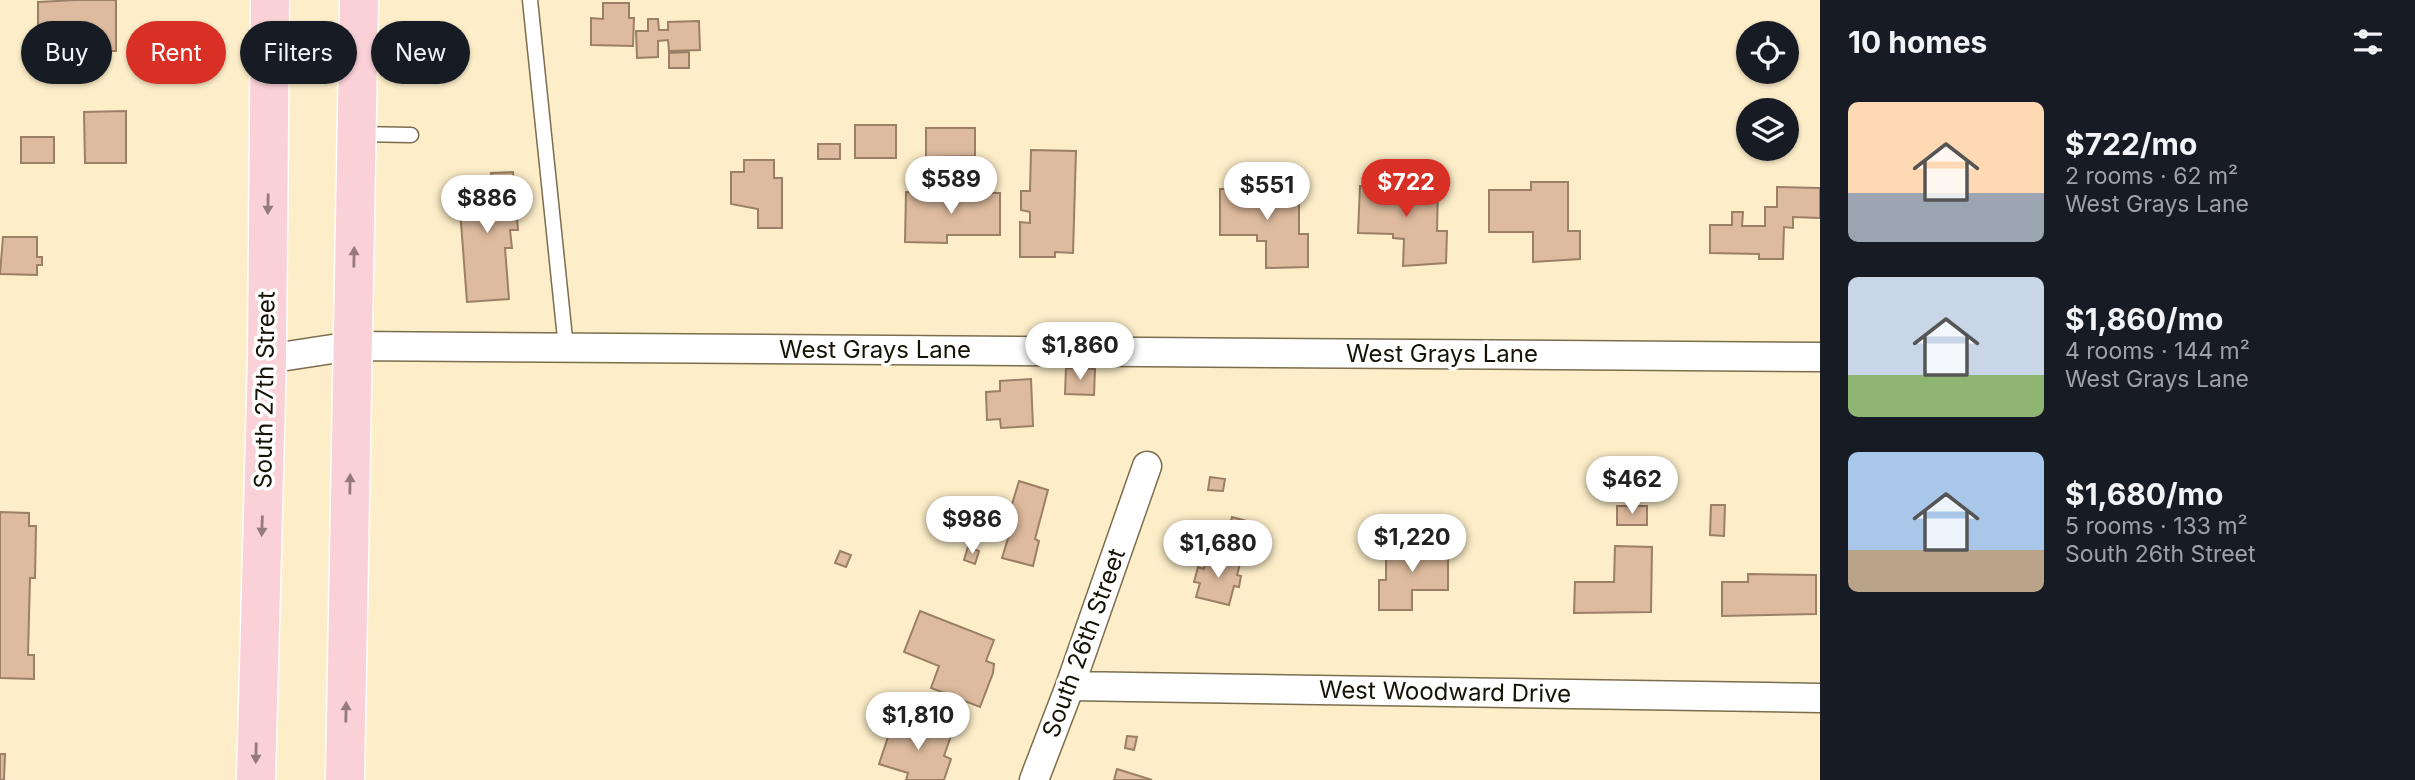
<!DOCTYPE html>
<meta charset="utf-8">
<style>
:root{--surface:#171b24;--page:#242831;--text:#f1f3f6;--muted:#9ea1a6;--accent:#d93025}
body{margin:0;font-family:Inter,sans-serif;background:var(--page);color:var(--text);height:100vh;display:flex;flex-direction:column;font-size:26px;white-space:nowrap}
*{box-sizing:border-box;margin:0}
p{font-size:23px;color:var(--muted)}
.icon{flex:none;width:38px;height:38px;fill:none;stroke:currentColor;stroke-width:2;stroke-linecap:round;stroke-linejoin:round}
.map{position:relative;flex:1;overflow:hidden}
.details{display:flex;flex-direction:column;background:var(--surface);width:595px}
.details>*{flex:none}
.banner{position:absolute;left:21px;top:21px;width:665px;height:63px;display:flex;gap:14px}
.controls{position:absolute;left:1736px;top:21px;display:grid;gap:14px}
.controls a{display:grid;place-items:center;width:63px;height:63px;border-radius:50%;background:var(--surface);box-shadow:0 2px 5px #0004;font-size:35px}
.price{position:absolute;translate:-50% -60px;padding:0 16px;border-radius:24px;background:#fff;color:#222;font-size:23px;line-height:46px;filter:drop-shadow(0 2px 4px #0008)}
.price::after{content:'';position:absolute;left:50%;top:42px;width:21px;height:16px;margin-left:-10px;background:inherit;clip-path:polygon(0 0,100% 0,50% 100%)}
.price.on{background:var(--accent);color:#fff}
ul{padding:0;list-style:none}
li{display:flex;align-items:center;gap:21px;height:175px;padding:0 28px}
li span{display:grid;place-items:center;flex:none;width:196px;height:140px;border-radius:10px;color:#555}
li>.icon{margin-inline-start:auto}
span .icon{width:84px;height:84px;fill:#fffc;stroke-width:1}
li b{font-size:30px}
h2{display:flex;justify-content:space-between;align-items:center;height:84px;padding:0 28px;font-size:30px}
.chip{padding:0 24px;border-radius:32px;background:var(--surface);box-shadow:0 2px 5px #0004;font-size:24px;line-height:63px}
.chip.on{background:var(--accent);color:#fff}
main{display:flex;flex:1;min-height:0}
.map>svg:first-child{display:block}
.building{fill:#debb9e;stroke:#9b7f66;stroke-width:2}
.lines{fill:none;stroke-linecap:round;stroke-linejoin:round}
.lane-casing{stroke:#7b6d4d;stroke-width:17}
.street-casing{stroke:#7b6d4d;stroke-width:31}
.primary-casing{stroke:#fff;stroke-width:41}
.lane{stroke:#fff;stroke-width:14}
.street{stroke:#fff;stroke-width:28}
.primary{stroke:#fad1d7;stroke-width:38}
.oneway{fill:#947b79}
.labels{text-anchor:middle;stroke-width:7;stroke-linejoin:round;paint-order:stroke}
.street-label{font-size:24px;fill:#171206;stroke:#fff}
</style>
<main>
<div class="map">
<svg width="1820" height="780" viewBox="0 0 1820 780">
<rect width="100%" height="100%" fill="#fdeec9"/>
<!-- building -->
<path class="building" d="M 76,0 L 116,0 L 116,51 L 87,51 L 87,47 L 38,47 L 38,2 Z
M 603,3 L 629,3 L 629,18 L 634,18 L 633,46 L 591,45 L 591,18 L 603,19 Z
M 648,19 L 658,19 L 659,30 L 668,30 L 668,22 L 699,21 L 700,50 L 669,51 L 668,40 L 658,41 L 658,57 L 637,58 L 636,31 L 648,31 Z
M 689,52 L 689,68 L 669,68 L 669,53 Z
M 126,111 L 126,163 L 85,163 L 84,112 Z
M 855,125 L 896,125 L 896,158 L 855,158 Z
M 926,128 L 975,128 L 975,156 L 926,157 Z
M 21,137 L 54,137 L 54,163 L 21,163 Z
M 818,144 L 840,144 L 840,159 L 818,159 Z
M 1031,150 L 1076,151 L 1073,253 L 1055,252 L 1055,257 L 1020,257 L 1020,222 L 1030,223 L 1030,212 L 1021,210 L 1021,191 L 1030,191 Z
M 744,160 L 774,160 L 774,178 L 782,178 L 782,228 L 758,228 L 758,209 L 731,204 L 731,172 L 744,172 Z
M 513,172 L 518,230 L 510,230 L 512,248 L 505,248 L 509,299 L 467,302 L 458,183 L 492,181 L 491,173 Z
M 1399,176 L 1422,176 L 1422,186 L 1438,187 L 1437,231 L 1447,231 L 1446,263 L 1403,266 L 1404,239 L 1393,238 L 1393,234 L 1358,233 L 1360,186 L 1399,187 Z
M 1261,179 L 1282,179 L 1282,191 L 1299,191 L 1299,234 L 1308,234 L 1308,267 L 1266,268 L 1266,241 L 1257,241 L 1257,235 L 1220,235 L 1220,189 L 1261,189 Z
M 1531,182 L 1568,182 L 1568,231 L 1580,231 L 1580,259 L 1533,262 L 1533,232 L 1489,232 L 1489,190 L 1531,190 Z
M 1777,187 L 1820,188 L 1820,218 L 1793,217 L 1793,228 L 1784,227 L 1783,259 L 1759,259 L 1759,254 L 1710,253 L 1710,225 L 1732,225 L 1732,212 L 1743,212 L 1742,226 L 1765,226 L 1765,207 L 1777,207 Z
M 906,192 L 1000,193 L 1000,235 L 947,235 L 947,243 L 905,242 Z
M 3,237 L 37,237 L 37,257 L 42,257 L 42,265 L 37,265 L 37,275 L 0,274 Z
M 1066,368 L 1095,369 L 1094,395 L 1065,394 Z
M 1031,379 L 1033,426 L 1001,428 L 1000,419 L 987,420 L 986,392 L 1000,391 L 1000,381 Z
M 1210,477 L 1225,479 L 1223,491 L 1208,490 Z
M 1019,481 L 1048,490 L 1035,539 L 1039,541 L 1033,566 L 1002,558 L 1009,535 L 1004,531 Z
M 1711,505 L 1725,505 L 1724,536 L 1710,535 Z
M 1617,506 L 1647,506 L 1647,525 L 1617,525 Z
M 0,512 L 29,513 L 29,526 L 36,526 L 35,578 L 30,578 L 28,655 L 34,655 L 34,679 L 0,678 Z
M 1232,517 L 1261,525 L 1253,556 L 1224,548 Z
M 1386,545 L 1448,546 L 1448,590 L 1412,590 L 1412,610 L 1379,610 L 1379,580 L 1386,580 Z
M 1615,546 L 1652,547 L 1651,612 L 1574,613 L 1575,582 L 1614,582 Z
M 968,547 L 979,551 L 975,564 L 964,560 Z
M 840,551 L 851,555 L 846,567 L 835,563 Z
M 1207,555 L 1240,564 L 1237,575 L 1241,576 L 1239,587 L 1234,586 L 1229,605 L 1196,597 L 1200,583 L 1194,582 L 1198,567 L 1204,569 Z
M 1748,574 L 1816,575 L 1816,614 L 1722,616 L 1722,582 L 1748,582 Z
M 920,611 L 994,640 L 986,661 L 994,664 L 993,673 L 980,707 L 931,688 L 939,666 L 904,652 Z
M 893,722 L 919,731 L 922,723 L 952,733 L 944,756 L 951,759 L 944,780 L 906,780 L 908,773 L 879,764 Z
M 1127,736 L 1137,737 L 1134,750 L 1125,748 Z
M 0,754 L 5,754 L 4,780 L 0,780 Z
M 1117,769 L 1152,780 L 1114,780 Z"/>
<g class="lines">
<defs>
<path id="lane" d="M 530,0 L 566,348
M 356,134 L 411,135"/>
<path id="street" d="M 267,359 L 352,346 L 1820,357
M 1070,686 L 1820,698
M 1034,780 L 1070,686 L 1147,466"/>
<path id="primary" d="M 256,780 L 267,359 L 270,0
M 345,780 L 359,0"/>
</defs>
<!-- lane casing -->
<use href="#lane" class="lane-casing"/>
<!-- street casing -->
<use href="#street" class="street-casing"/>
<!-- primary casing -->
<use href="#primary" class="primary-casing"/>
<!-- lane -->
<use href="#lane" class="lane"/>
<!-- street -->
<use href="#street" class="street"/>
<!-- primary -->
<use href="#primary" class="primary"/>
</g>
<!-- one-way arrows -->
<defs><path id="oneway-solid" d="M-6-.8H1V-3.2L6.5 0L1 3.2V.8H-6Z" transform="scale(1.75)"/></defs>
<g class="oneway">
<use href="#oneway-solid" transform="translate(268 204) rotate(91)"/>
<use href="#oneway-solid" transform="translate(354 257) rotate(-89)"/>
<use href="#oneway-solid" transform="translate(350 484) rotate(-89)"/>
<use href="#oneway-solid" transform="translate(262 526) rotate(92)"/>
<use href="#oneway-solid" transform="translate(346 712) rotate(-89)"/>
<use href="#oneway-solid" transform="translate(256 753) rotate(91)"/>
</g>
<g class="labels">
<!-- street labels -->
<g class="street-label">
<text x="875" y="358">West Grays Lane</text>
<text x="1442" y="362">West Grays Lane</text>
<text transform="translate(265 390) rotate(-89)" y="8">South 27th Street</text>
<text transform="translate(1084 643) rotate(-70)" y="8">South 26th Street</text>
<text transform="translate(1445 692) rotate(1)" y="8">West Woodward Drive</text>
</g>
</g>
</svg>
<div class="controls">
<a><svg class="icon" aria-label="locate" viewBox="0 0 24 24"><circle cx="12" cy="12" r="6"/><path d="M12 2v4M12 18v4M2 12h4M18 12h4"/></svg></a>
<a><svg class="icon" aria-label="layers" viewBox="0 0 24 24"><path d="M12 4l9 5-9 5-9-5zM3 14l9 5 9-5"/></svg></a>
</div>
<b class="price" style="left:951px;top:216px">$589</b>
<b class="price on" style="left:1406px;top:219px">$722</b>
<b class="price" style="left:1267px;top:222px">$551</b>
<b class="price" style="left:487px;top:235px">$886</b>
<b class="price" style="left:1080px;top:382px">$1,860</b>
<b class="price" style="left:1632px;top:516px">$462</b>
<b class="price" style="left:972px;top:556px">$986</b>
<b class="price" style="left:1412px;top:574px">$1,220</b>
<b class="price" style="left:1218px;top:580px">$1,680</b>
<b class="price" style="left:918px;top:752px">$1,810</b>
<div class="banner">
<a class="chip">Buy</a>
<a class="chip on">Rent</a>
<a class="chip">Filters</a>
<a class="chip">New</a>
</div>
</div>
<section class="details">
<h2>10 homes<svg class="icon" aria-label="filters" viewBox="0 0 24 24"><path d="M4 7h16M4 17h16"/><circle cx="9" cy="7" r="2"/><circle cx="15" cy="17" r="2"/></svg></h2>
<ul>
<li><span style="background:linear-gradient(#ffd9b3 65%,#9aa5b1 0)"><svg class="icon" aria-label="home" viewBox="0 0 24 24"><path d="M3 11l9-7 9 7M6 9v11h12V9"/></svg></span><div><b>$722/mo</b><p>2 rooms · 62 m²</p><p>West Grays Lane</p></div></li>
<li><span style="background:linear-gradient(#c9d6e8 70%,#8fb573 0)"><svg class="icon" aria-label="home" viewBox="0 0 24 24"><path d="M3 11l9-7 9 7M6 9v11h12V9"/></svg></span><div><b>$1,860/mo</b><p>4 rooms · 144 m²</p><p>West Grays Lane</p></div></li>
<li><span style="background:linear-gradient(#a9c7e8 70%,#b9a48a 0)"><svg class="icon" aria-label="home" viewBox="0 0 24 24"><path d="M3 11l9-7 9 7M6 9v11h12V9"/></svg></span><div><b>$1,680/mo</b><p>5 rooms · 133 m²</p><p>South 26th Street</p></div></li>
</ul>
</section>
</main>
